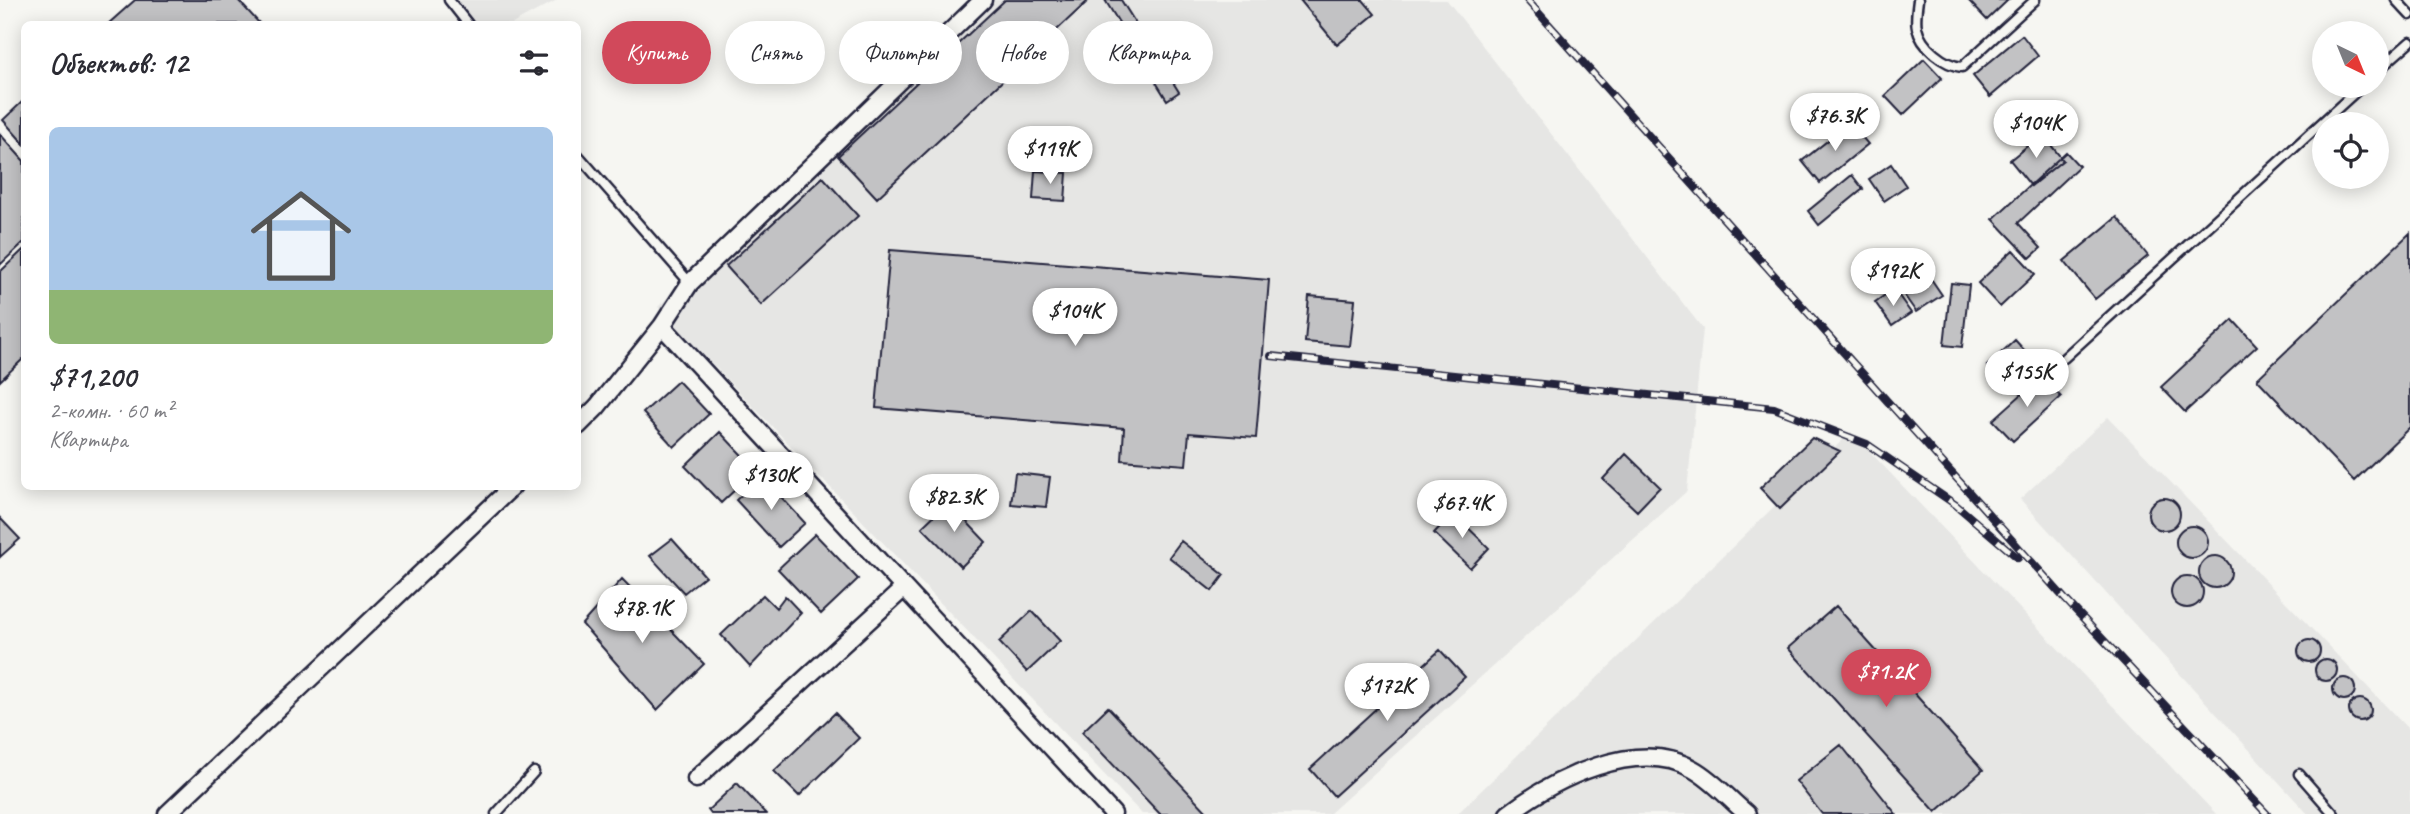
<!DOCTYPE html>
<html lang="ru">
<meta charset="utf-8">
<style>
:root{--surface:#fff;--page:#f2f2f3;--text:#2b2b33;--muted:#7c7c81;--accent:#d1495b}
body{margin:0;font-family:Caveat,sans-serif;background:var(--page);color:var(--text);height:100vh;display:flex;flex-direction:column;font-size:26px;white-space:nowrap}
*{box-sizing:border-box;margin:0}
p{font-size:23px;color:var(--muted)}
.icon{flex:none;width:38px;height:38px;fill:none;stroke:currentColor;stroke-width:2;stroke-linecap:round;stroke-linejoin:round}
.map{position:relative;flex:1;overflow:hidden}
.side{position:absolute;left:21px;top:21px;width:560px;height:469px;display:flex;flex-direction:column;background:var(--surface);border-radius:10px;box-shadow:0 4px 18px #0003}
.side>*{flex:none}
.top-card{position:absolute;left:602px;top:21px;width:665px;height:63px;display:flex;gap:14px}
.needle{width:46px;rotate:137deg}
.fabs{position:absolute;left:2312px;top:21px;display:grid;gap:14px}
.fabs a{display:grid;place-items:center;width:77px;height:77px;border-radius:50%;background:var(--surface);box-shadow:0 4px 18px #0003;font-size:35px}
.price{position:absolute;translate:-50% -60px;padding:0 16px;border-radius:24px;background:#fff;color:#222;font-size:23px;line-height:46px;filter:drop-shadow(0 2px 4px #0008)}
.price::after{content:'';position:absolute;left:50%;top:42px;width:21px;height:16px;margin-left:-10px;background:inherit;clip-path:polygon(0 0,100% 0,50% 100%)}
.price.current{background:var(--accent);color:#fff}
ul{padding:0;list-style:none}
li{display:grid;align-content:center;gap:14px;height:371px;padding:0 28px}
li span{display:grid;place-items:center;height:217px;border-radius:10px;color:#555}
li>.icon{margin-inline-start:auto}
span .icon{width:126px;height:126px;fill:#fffc;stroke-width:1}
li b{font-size:30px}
h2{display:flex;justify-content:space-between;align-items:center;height:84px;padding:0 28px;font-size:30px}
.chip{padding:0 24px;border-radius:32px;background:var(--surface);box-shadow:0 4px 18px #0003;font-size:24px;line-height:63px}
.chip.current{background:var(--accent);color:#fff}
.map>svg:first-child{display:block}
.built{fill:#e6e6e4}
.building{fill:#c2c2c4;stroke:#22223b;stroke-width:2}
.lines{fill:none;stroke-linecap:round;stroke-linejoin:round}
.service-casing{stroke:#22223b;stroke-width:13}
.minor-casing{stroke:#22223b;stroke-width:21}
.service{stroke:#f6f6f2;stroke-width:8}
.minor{stroke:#f6f6f2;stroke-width:16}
.rail-casing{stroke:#22223b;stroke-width:8}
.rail{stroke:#f6f6f2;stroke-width:5;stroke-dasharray:16;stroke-linecap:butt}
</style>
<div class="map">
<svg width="2410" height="814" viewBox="0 0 2410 814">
<rect width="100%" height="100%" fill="#f6f6f2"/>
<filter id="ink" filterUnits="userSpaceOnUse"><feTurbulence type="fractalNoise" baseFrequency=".0143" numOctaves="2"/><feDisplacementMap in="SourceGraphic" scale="14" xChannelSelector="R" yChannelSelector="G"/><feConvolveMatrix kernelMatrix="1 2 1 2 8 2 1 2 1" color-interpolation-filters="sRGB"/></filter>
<g filter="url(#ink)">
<!-- built -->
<path class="built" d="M 455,0 L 557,0 L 512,24 L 469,24 Z
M 973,0 L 1447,0 L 1703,329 L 1687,491 L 1329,814 L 1142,814 L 658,307 Z
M 2108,417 L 2410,731 L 2410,814 L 2308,814 L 2020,499 Z
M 1851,432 L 2216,814 L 1457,814 Z"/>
<!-- building -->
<path class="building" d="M 135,0 L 238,0 L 260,24 L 108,24 Z
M 1005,0 L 1089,0 L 877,198 L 838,156 Z
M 1105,0 L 1121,0 L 1179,92 L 1167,100 Z
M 1300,0 L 1363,0 L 1375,14 L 1337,45 Z
M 1968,0 L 2008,0 L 1987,20 Z
M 2022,35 L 2038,56 L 1990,97 L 1973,76 Z
M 1924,59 L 1942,78 L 1903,115 L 1885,96 Z
M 24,100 L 24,144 L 3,120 Z
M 1850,123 L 1868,144 L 1820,183 L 1802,161 Z
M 0,134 L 24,161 L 24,242 L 0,265 Z
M 2042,134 L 2063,160 L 2031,186 L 2010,160 Z
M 2066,152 L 2079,166 L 2018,223 L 2041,248 L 2030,258 L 1993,219 Z
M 1891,164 L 1906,186 L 1884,201 L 1869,179 Z
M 1035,171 L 1067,173 L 1065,201 L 1033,199 Z
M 1852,175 L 1863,189 L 1819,225 L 1808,211 Z
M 823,177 L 858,216 L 761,305 L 726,266 Z
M 2117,217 L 2148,256 L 2095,299 L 2064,261 Z
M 2410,233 L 2410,427 L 2354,481 L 2257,379 Z
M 24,249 L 24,358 L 0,381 L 0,272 Z
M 890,250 L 1269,280 L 1256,438 L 1189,433 L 1186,465 L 1122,460 L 1124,428 L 876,408 Z
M 2013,250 L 2035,274 L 2000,307 L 1978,283 Z
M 1923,267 L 1942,295 L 1916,312 L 1897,285 Z
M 1951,283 L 1969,285 L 1962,347 L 1944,345 Z
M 1894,289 L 1911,313 L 1892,326 L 1875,302 Z
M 1309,296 L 1355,300 L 1350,346 L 1305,342 Z
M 2233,320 L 2257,346 L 2185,412 L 2161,387 Z
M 2015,340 L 2035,362 L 2007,387 L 1987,366 Z
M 2042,376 L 2061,397 L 2013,441 L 1993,420 Z
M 678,381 L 709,414 L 674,447 L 643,413 Z
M 720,432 L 756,470 L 721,503 L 685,466 Z
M 1812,438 L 1840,451 L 1780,509 L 1760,488 Z
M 1626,454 L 1660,487 L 1637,511 L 1603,479 Z
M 1015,473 L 1050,477 L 1046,507 L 1011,504 Z
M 762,476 L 805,523 L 779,547 L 736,500 Z
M2148 514a16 16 0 1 1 32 0a16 16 0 1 1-32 0Z
M 948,502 L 986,542 L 961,567 L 922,527 Z
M 1453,513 L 1489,548 L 1470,568 L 1434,533 Z
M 0,518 L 20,539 L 0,557 Z
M2176 542a16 16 0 1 1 32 0a16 16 0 1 1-32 0Z
M 815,534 L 858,579 L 821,614 L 778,569 Z
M 672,539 L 705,576 L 684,593 L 650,556 Z
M 1181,541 L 1224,575 L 1212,591 L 1169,557 Z
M2199 572a16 16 0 1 1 32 0a16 16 0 1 1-32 0Z
M2171 592a16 16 0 1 1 32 0a16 16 0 1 1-32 0Z
M 622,579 L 704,664 L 657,710 L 582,624 Z
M 763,595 L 776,608 L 785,596 L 801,613 L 750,667 L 721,635 Z
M 1836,606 L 1983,770 L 1936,812 L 1788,648 Z
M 1032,611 L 1060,641 L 1027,672 L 999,642 Z
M2298 651a11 11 0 1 1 22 0a11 11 0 1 1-22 0Z
M 1440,650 L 1465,677 L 1334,796 L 1310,769 Z
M2315 670a11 11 0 1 1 22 0a11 11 0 1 1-22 0Z
M2333 689a11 11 0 1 1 22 0a11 11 0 1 1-22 0Z
M2349 710a11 11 0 1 1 22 0a11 11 0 1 1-22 0Z
M 1108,707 L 1209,814 L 1160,814 L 1082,732 Z
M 835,713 L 859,738 L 799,796 L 774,771 Z
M 1841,745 L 1896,814 L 1822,814 L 1796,781 Z
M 737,783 L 766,814 L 711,814 L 708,810 Z"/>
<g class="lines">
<defs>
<path id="service" d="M 449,0 L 468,24
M 1918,0 C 1917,8 1915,20 1917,28 C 1921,47 1944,65 1962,67 L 2035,0
M 2396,0 L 2410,15
M 2376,72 L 2410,42
M 578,155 L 690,283
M 2064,358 L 2362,86
M 2299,774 L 2334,814
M 496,814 L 534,772"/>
<path id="minor" d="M 983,0 L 690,283 L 662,326 L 1113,814
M 578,426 L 597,407 L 662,326
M 696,779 L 903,589
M 167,814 L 513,486
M 1508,814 C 1554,779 1637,737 1693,769 C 1713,780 1730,800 1747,814"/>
</defs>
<!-- service casing -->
<use href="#service" class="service-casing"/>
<!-- minor casing -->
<use href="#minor" class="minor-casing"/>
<!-- service -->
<use href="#service" class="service"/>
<!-- minor -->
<use href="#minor" class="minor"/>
<defs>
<path id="rail" d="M 1527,0 L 2065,599 L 2267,814
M 1271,356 L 1774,408 L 1867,444 L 1956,505 L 2018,558"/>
</defs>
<!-- rail casing -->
<use href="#rail" class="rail-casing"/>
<!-- rail -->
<use href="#rail" class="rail"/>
</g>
</g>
</svg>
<div class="fabs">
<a><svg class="needle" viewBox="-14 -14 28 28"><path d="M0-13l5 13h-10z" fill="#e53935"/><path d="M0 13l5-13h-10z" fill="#7c7c81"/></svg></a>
<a><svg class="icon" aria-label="locate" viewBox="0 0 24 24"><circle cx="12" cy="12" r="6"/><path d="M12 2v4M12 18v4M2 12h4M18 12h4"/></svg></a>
</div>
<b class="price" style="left:1835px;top:153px">$76.3K</b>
<b class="price" style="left:2036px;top:160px">$104K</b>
<b class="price" style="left:1050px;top:186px">$119K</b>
<b class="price" style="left:1893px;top:308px">$192K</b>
<b class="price" style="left:1075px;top:348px">$104K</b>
<b class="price" style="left:2027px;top:409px">$155K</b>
<b class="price" style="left:771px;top:512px">$130K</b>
<b class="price" style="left:954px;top:534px">$82.3K</b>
<b class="price" style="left:1462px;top:540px">$67.4K</b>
<b class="price" style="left:642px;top:645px">$78.1K</b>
<b class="price current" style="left:1886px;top:709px">$71.2K</b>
<b class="price" style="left:1387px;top:723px">$172K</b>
<div class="top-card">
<a class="chip current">Купить</a>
<a class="chip">Снять</a>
<a class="chip">Фильтры</a>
<a class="chip">Новое</a>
<a class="chip">Квартира</a>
</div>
<section class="side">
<h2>Объектов: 12<svg class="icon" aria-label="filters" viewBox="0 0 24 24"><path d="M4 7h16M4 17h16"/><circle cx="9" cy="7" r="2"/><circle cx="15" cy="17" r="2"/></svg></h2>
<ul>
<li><span style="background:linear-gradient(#a9c7e8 75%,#8fb573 0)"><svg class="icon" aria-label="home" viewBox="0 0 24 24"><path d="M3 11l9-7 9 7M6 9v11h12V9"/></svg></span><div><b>$71,200</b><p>2-комн. · 60 m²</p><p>Квартира</p></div></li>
</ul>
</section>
</div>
